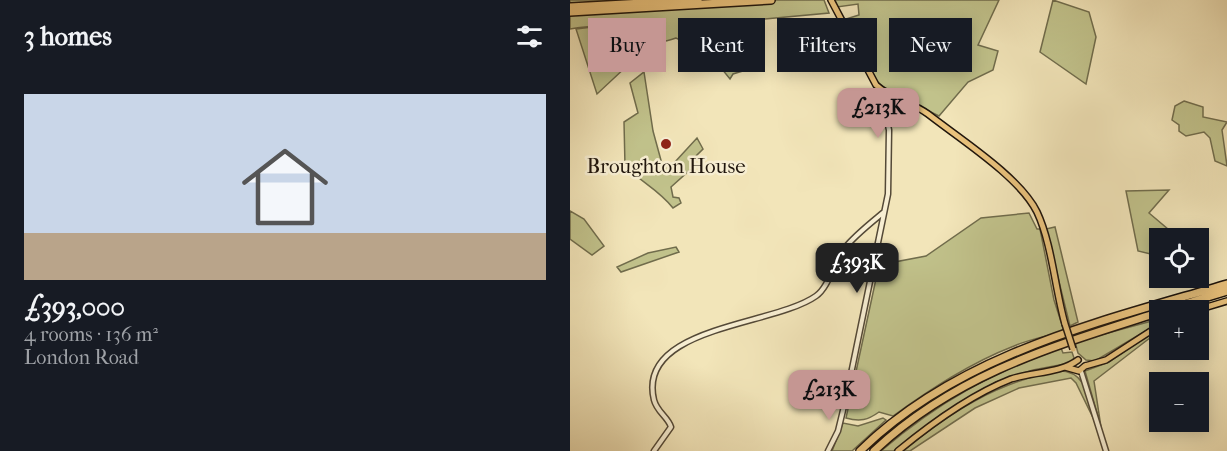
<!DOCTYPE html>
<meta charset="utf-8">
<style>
:root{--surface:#171b24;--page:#20242c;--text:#f1f3f6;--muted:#9ea1a6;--accent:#c59692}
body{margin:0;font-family:"IM FELL French Canon",serif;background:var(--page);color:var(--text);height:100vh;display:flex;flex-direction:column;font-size:22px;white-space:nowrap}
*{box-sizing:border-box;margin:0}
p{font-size:20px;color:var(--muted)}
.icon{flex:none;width:33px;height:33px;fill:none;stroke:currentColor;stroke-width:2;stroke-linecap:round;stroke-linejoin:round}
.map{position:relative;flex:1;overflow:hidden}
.sheet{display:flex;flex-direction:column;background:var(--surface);width:570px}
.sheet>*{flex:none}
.hud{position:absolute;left:18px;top:18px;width:549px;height:54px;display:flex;gap:12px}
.controls{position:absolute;left:579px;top:228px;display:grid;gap:12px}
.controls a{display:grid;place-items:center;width:60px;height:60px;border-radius:0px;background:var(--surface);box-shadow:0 3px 15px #0003;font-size:30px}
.price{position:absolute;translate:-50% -51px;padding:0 14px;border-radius:12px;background:var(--accent);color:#111;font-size:20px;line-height:39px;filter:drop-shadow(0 2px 3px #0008)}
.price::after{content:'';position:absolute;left:50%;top:36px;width:18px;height:14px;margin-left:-9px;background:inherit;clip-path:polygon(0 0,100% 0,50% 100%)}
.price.active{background:#222;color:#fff}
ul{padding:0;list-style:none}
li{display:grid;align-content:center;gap:12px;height:318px;padding:0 24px}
li span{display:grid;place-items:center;height:186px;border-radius:0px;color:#555}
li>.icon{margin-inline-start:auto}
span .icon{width:108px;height:108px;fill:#fffc;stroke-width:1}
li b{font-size:26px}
h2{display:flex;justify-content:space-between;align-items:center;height:72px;padding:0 24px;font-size:26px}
.tag{padding:0 21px;border-radius:0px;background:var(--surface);box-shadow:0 3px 15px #0003;font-size:21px;line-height:54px}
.tag.active{background:var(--accent);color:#111}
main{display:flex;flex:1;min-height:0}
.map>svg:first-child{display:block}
.green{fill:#c1c28b;stroke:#706c4c;stroke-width:1.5}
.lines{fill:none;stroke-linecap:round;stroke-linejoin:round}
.minor-casing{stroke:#544937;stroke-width:7}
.major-casing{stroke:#1f150c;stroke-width:8}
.highway-casing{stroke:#1f150c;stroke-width:10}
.minor{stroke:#f7eed2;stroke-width:4}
.major{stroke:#e9c27c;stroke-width:5}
.highway{stroke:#e9c27c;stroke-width:7}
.major-bridge-casing{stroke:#1f150c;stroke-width:8;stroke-linecap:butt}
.major-bridge{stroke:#e9c27c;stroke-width:5}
.poi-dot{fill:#8f2418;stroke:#f7eed2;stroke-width:2}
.labels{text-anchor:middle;stroke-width:5;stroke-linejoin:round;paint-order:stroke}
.poi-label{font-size:21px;fill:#1f150c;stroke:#f7eed2}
</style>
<main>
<section class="sheet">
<h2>3 homes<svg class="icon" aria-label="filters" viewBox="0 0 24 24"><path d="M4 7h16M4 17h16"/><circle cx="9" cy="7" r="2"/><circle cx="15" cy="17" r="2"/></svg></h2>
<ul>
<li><span style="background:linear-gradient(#c9d6e8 75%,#b9a48a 0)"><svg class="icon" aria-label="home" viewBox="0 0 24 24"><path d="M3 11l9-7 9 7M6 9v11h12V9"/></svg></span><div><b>£393,000</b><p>4 rooms · 136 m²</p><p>London Road</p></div></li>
</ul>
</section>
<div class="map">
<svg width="657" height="451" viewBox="0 0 657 451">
<rect width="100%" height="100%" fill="#f2e5b9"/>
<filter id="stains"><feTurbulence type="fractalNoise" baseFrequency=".00333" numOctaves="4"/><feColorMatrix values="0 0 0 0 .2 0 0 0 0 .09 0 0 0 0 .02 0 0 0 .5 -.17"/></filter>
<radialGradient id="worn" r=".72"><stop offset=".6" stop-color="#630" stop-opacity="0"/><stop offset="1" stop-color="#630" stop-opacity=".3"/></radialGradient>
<!-- green -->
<path class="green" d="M 0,0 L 254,0 L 259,13 L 132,25 L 130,37 L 141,49 L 171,44 L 181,66 L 179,69 L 163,74 L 160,79 L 139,53 L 106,38 C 82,47 75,37 52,30 C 36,24 17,26 0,29 Z
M 265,0 L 429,0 L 408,45 L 428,51 L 423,70 L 398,82 L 369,116 L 314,89 L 306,80 L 273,20 L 289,15 L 288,4 L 267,7 Z
M 483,0 L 519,12 L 526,37 L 516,84 L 470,52 Z
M 22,27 L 51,30 L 73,41 L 72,52 L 27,94 L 6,29 Z
M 74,72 L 83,131 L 92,164 L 104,163 L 127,138 L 133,149 L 126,156 L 121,169 L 101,187 L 103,197 L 109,198 L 111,203 L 103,208 C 89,190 71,182 55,166 L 54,122 L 68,113 L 60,83 Z
M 614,101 L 633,107 L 633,117 L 657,122 L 652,130 L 657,166 L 645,161 L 640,138 L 634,132 L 616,136 L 609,131 L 609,125 L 602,120 L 605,106 Z
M 599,190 L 579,213 L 605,235 L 604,238 L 590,238 L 589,256 L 568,251 L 556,191 Z
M 0,211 L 14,219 L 34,246 L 22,255 L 0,239 Z
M 459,213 L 467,229 L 470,229 L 484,300 L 494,331 C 478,336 460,339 444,346 C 400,363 361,389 323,416 L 309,412 C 298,420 290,422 276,418 L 309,265 L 356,256 L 411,218 Z
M 485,227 L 508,322 L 500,326 L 476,229 Z
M 106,247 L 109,252 L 51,272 L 47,267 L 78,253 Z
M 589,319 L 589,323 L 525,361 L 516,360 L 508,353 L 505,342 Z
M 589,328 L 589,331 L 524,381 L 531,427 L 515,371 L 539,362 Z
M 491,348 L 493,353 L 502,352 L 504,358 L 500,363 L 463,370 L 426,382 L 373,413 L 324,451 L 311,451 C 368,402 421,373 491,348 Z
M 485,371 C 518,368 520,402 528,428 L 506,383 L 501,378 L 449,388 L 405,408 L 340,451 L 333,451 C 380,412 425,384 485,371 Z
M 313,418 L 316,420 L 282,451 L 262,451 L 273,423 L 288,426 Z"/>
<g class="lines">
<defs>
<path id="minor" d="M 511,371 L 536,451
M 84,451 L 101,427 C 98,417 87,412 84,400 C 66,326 204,326 246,296 C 259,287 264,262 274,249 C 284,236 302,222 314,212
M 258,451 L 268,431 L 276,398 L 318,194 L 319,130 L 313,101 L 315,92"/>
<path id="major" d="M 261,0 L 306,85 C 321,99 342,102 358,114 C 390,139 450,177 467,212 C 482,244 485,289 495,324
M 627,310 L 657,301
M 515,366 L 536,360 L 590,325
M 495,367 L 509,371 L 515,366
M 328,451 C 362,423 400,395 441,379 C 462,372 491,373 508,360"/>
<path id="highway" d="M 0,7 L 128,0
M 0,12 L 201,0
M 595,310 L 657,291
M 290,451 C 389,354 529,322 657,284
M 304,451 C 387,373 484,346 590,312"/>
</defs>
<!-- minor casing -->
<use href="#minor" class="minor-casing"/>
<!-- major casing -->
<use href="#major" class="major-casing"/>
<!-- highway casing -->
<use href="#highway" class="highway-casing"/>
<!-- minor -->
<use href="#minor" class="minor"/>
<!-- major -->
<use href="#major" class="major"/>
<!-- highway -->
<use href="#highway" class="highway"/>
<defs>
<path id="major-bridge" d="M 495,324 L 503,349"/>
</defs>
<!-- major-bridge casing -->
<use href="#major-bridge" class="major-bridge-casing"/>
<!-- major-bridge -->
<use href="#major-bridge" class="major-bridge"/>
</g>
<!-- markers -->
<circle class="poi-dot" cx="96" cy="144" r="6"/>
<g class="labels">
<!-- poi labels -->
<g class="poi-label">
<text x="96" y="173">Broughton House</text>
</g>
</g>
<rect width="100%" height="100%" filter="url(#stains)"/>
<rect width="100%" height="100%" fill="url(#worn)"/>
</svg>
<div class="controls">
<a><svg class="icon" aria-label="locate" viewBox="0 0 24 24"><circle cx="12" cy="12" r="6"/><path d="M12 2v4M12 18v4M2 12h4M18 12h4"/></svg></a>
<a>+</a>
<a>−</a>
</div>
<b class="price" style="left:308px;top:139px">£213K</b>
<b class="price active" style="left:287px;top:294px">£393K</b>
<b class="price" style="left:259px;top:421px">£213K</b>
<div class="hud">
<a class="tag active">Buy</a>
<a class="tag">Rent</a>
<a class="tag">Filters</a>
<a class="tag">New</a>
</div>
</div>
</main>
